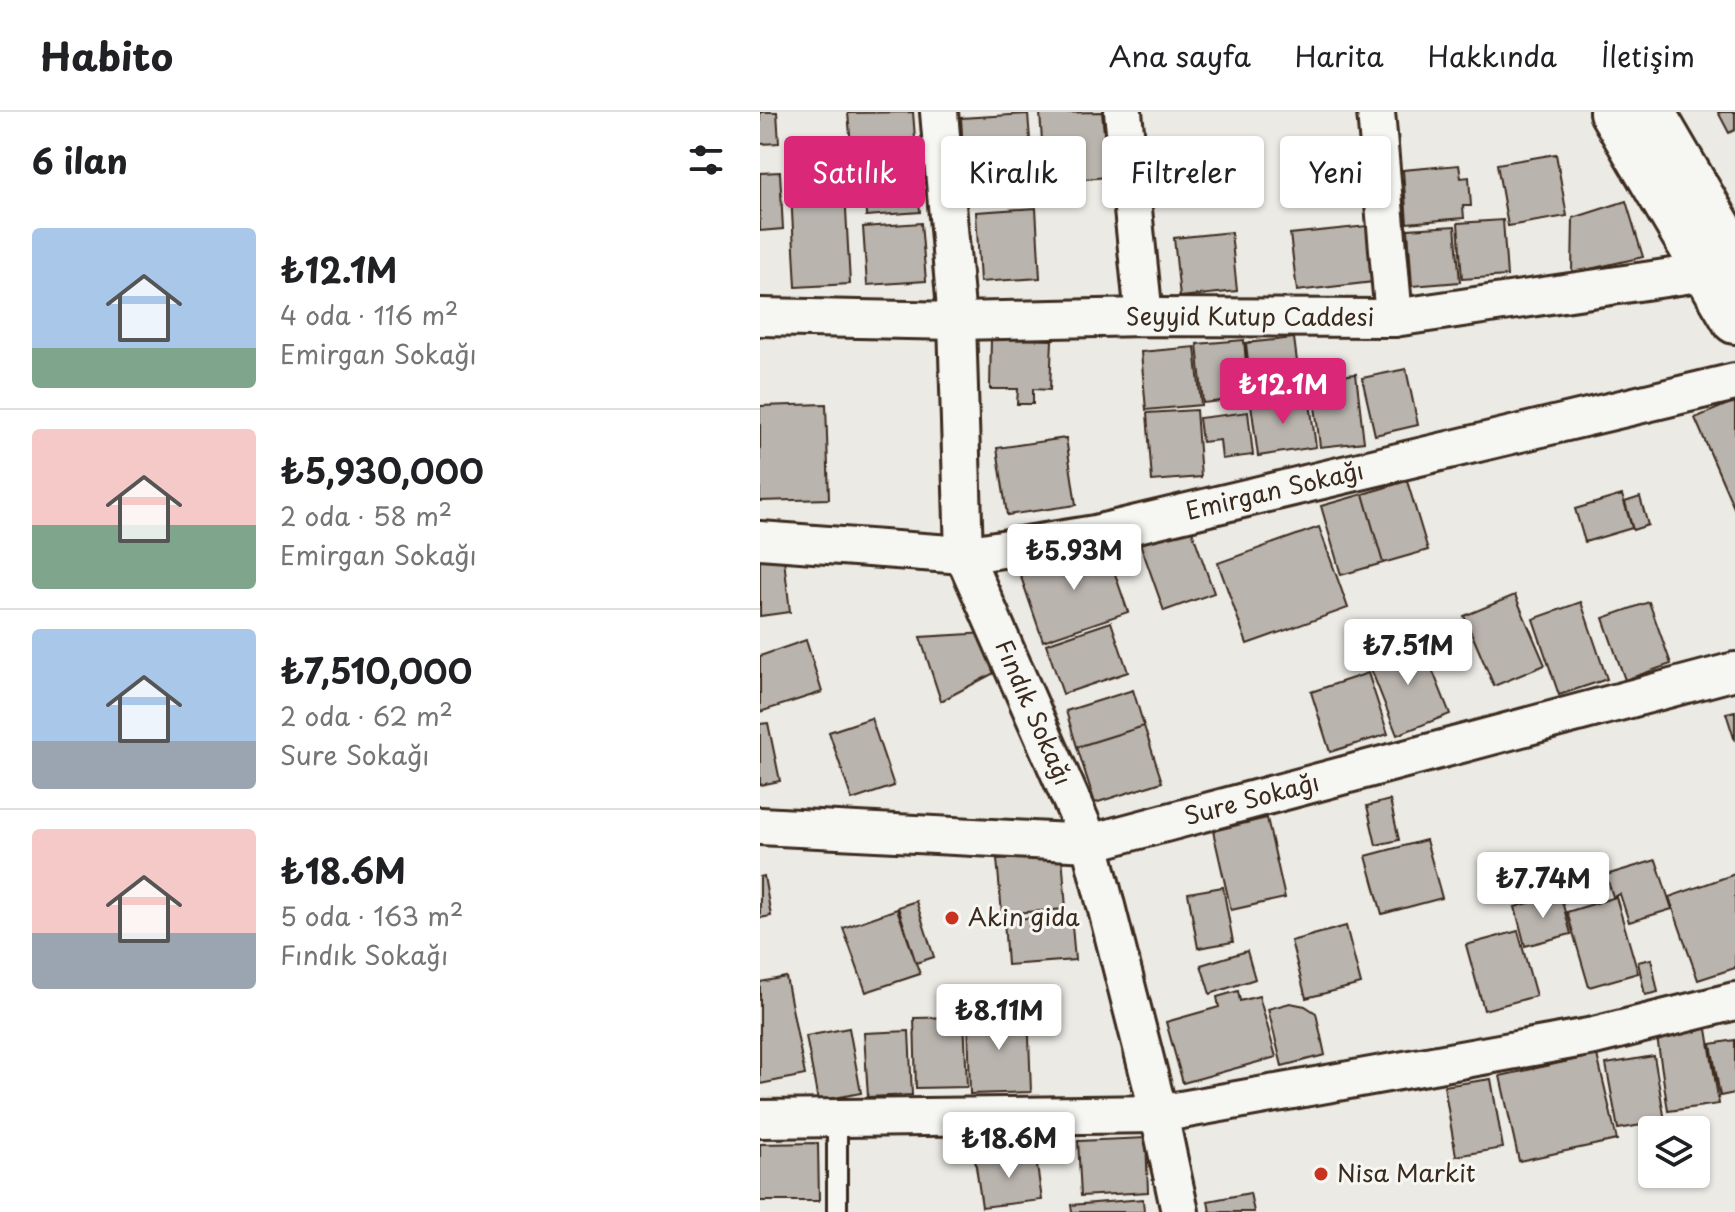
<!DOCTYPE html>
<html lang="tr">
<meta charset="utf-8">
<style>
:root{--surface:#fff;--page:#f6f6f6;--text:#202124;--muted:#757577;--line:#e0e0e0;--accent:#db2777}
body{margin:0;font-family:"Playpen Sans",sans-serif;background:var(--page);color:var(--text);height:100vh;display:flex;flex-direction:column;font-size:30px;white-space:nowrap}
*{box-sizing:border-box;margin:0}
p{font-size:26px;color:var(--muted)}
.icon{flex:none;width:44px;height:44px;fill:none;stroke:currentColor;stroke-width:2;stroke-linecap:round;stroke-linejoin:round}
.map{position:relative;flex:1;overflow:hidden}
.drawer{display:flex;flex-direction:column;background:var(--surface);width:760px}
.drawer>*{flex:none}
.top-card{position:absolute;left:24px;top:24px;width:760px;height:72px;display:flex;gap:16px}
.fabs{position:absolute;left:878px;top:1004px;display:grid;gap:16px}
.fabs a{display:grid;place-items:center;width:72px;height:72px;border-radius:8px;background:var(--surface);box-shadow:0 2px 6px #0004;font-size:40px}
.price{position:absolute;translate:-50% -68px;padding:0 18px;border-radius:8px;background:#fff;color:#222;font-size:26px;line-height:52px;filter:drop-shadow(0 2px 4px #0008)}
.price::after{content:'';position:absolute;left:50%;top:48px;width:24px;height:18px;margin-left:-12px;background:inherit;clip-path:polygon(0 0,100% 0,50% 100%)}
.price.current{background:var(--accent);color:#fff}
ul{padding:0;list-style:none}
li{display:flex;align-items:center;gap:24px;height:200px;padding:0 32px}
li+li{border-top:2px solid var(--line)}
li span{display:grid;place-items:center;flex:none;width:224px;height:160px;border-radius:8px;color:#555}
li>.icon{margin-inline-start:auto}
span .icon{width:96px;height:96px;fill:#fffc;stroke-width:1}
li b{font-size:34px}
h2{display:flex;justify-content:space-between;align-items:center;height:96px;padding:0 32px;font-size:34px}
.pill{padding:0 28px;border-radius:8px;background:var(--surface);box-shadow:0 2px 6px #0004;font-size:28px;line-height:72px}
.pill.current{background:var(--accent);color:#fff}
header{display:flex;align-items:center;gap:48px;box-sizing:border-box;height:112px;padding:0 40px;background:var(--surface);border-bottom:2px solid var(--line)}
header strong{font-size:38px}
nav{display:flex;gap:44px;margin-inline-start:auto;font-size:28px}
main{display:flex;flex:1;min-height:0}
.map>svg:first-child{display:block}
.building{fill:#bab4ae;stroke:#3b2a1e;stroke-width:2}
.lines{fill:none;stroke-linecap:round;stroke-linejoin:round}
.service-casing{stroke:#3b2a1e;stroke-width:24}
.minor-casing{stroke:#3b2a1e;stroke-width:42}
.secondary-casing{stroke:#3b2a1e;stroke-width:50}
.service{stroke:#f6f6f2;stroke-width:18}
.minor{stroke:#f6f6f2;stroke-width:36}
.secondary{stroke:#f6f6f2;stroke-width:44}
.poi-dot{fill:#c8321e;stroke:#f6f6f2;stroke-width:3}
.labels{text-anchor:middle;stroke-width:6;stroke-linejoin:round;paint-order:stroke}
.street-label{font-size:24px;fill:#3b2a1e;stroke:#f6f6f2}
.poi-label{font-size:24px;fill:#3b2a1e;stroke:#f6f6f2;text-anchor:start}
</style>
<header>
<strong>Habito</strong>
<nav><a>Ana sayfa</a><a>Harita</a><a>Hakkında</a><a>İletişim</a></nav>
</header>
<main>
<section class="drawer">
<h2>6 ilan<svg class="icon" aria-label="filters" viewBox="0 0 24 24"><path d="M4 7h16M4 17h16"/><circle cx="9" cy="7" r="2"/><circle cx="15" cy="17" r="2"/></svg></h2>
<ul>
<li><span style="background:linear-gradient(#a9c7e8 75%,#7fa58c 0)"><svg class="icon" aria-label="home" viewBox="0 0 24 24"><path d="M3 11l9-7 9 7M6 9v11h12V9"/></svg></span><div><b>₺12.1M</b><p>4 oda · 116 m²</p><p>Emirgan Sokağı</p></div></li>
<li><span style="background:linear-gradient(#f6c9c9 60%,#7fa58c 0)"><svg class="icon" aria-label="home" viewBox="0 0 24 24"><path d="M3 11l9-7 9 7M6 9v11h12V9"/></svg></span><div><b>₺5,930,000</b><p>2 oda · 58 m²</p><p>Emirgan Sokağı</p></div></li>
<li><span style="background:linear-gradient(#a9c7e8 70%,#9aa5b1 0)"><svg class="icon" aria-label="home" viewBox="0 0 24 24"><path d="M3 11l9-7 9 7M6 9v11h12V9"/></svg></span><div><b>₺7,510,000</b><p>2 oda · 62 m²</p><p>Sure Sokağı</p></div></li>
<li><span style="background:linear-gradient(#f6c9c9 65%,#9aa5b1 0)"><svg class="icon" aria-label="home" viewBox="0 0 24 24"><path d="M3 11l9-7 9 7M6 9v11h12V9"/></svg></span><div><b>₺18.6M</b><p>5 oda · 163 m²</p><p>Fındık Sokağı</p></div></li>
</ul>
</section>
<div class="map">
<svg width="975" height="1100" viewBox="0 0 975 1100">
<rect width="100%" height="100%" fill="#ebeae5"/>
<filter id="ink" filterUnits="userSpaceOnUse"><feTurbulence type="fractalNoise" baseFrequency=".0125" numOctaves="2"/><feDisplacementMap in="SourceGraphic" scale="16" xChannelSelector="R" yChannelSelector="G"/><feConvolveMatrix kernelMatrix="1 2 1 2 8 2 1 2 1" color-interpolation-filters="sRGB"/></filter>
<g filter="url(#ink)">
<!-- building -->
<path class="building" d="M 0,0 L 17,0 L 19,31 L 0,32 Z
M 153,0 L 156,39 L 92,44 L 88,1 Z
M 342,0 L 348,65 L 285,70 L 280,1 Z
M 958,0 L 975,0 L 975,18 L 969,21 Z
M 268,2 L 274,79 L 206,83 L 201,6 Z
M 796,42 L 807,104 L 748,114 L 737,52 Z
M 155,44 L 160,100 L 106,104 L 103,48 Z
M 699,53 L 701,66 L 709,65 L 711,94 L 703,94 L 704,106 L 647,111 L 643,58 Z
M 20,60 L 23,117 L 0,119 L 0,61 Z
M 84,60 L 90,172 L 36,175 L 30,62 Z
M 866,89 L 883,145 L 812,161 L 813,106 Z
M 276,96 L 280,166 L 220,170 L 216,100 Z
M 743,108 L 747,164 L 702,167 L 698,111 Z
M 161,111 L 166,169 L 107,173 L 103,115 Z
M 607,114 L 613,170 L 537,179 L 530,122 Z
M 695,114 L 700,170 L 652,174 L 648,117 Z
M 471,120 L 477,179 L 420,185 L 414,126 Z
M 231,226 L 292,228 L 290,278 L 273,277 L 273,292 L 257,292 L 258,277 L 230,277 Z
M 534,226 L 541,281 L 492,286 L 486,231 Z
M 484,228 L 489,286 L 443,291 L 437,232 Z
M 435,235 L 441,293 L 386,298 L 381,240 Z
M 646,257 L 658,313 L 615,323 L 602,266 Z
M 596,262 L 604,330 L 560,335 L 552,268 Z
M 549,284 L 556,335 L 498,344 L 491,292 Z
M 975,289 L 975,398 L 935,306 Z
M 66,292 L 69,387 L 0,389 L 0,294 Z
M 436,298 L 441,365 L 392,369 L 387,301 Z
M 488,300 L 493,343 L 462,347 L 460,328 L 442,330 L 439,306 Z
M 306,326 L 316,393 L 247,403 L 237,336 Z
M 647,369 L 668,438 L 623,451 L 603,382 Z
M 603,382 L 623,451 L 581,463 L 561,394 Z
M 862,383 L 872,416 L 825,430 L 815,397 Z
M 880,385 L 888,413 L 873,418 L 865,390 Z
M 430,413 L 454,481 L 404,499 L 380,431 Z
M 559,415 L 588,496 L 487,532 L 458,451 Z
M 344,430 L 368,500 L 283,529 L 259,459 Z
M 23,439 L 30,500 L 0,504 L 0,441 Z
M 755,483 L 785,553 L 734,574 L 704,504 Z
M 821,490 L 847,567 L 799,583 L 773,507 Z
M 889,490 L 911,552 L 865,568 L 843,506 Z
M 351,510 L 368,560 L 303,582 L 286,532 Z
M 227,521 L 236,560 L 181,589 L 160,525 Z
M 660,527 L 690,602 L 637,623 L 607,547 Z
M 46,528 L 62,580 L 0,600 L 0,544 Z
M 608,561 L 628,622 L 570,640 L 551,580 Z
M 373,578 L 384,614 L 317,635 L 306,599 Z
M 975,599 L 975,629 L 966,601 Z
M 111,606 L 134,674 L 92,688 L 69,620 Z
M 8,611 L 20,669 L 0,673 L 0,612 Z
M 384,614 L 402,670 L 335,691 L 317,635 Z
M 630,688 L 639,728 L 616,733 L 607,694 Z
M 507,706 L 525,786 L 471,798 L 453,719 Z
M 666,728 L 682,786 L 622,802 L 606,744 Z
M 302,742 L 306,797 L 242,802 L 237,747 Z
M 896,748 L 912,797 L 869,810 L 860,782 L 853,785 L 846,763 Z
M 975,762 L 975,856 L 938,868 L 909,785 Z
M 4,764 L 11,804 L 0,806 L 0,765 Z
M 463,775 L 473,830 L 438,836 L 428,781 Z
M 800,782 L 811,822 L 765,834 L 755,795 Z
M 856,785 L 878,861 L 829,875 L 807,800 Z
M 156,789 L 174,845 L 156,851 L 138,795 Z
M 137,797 L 160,862 L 106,880 L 83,816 Z
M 311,802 L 315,848 L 247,853 L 244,808 Z
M 586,814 L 601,872 L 546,886 L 531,829 Z
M 758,819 L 776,884 L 724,898 L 706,833 Z
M 487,839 L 495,867 L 450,882 L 441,853 Z
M 891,847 L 898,880 L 885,883 L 878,850 Z
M 26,865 L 45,963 L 0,972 L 0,870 Z
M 478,879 L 480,889 L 499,884 L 516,945 L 423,971 L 406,910 L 459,895 L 457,885 Z
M 530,891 L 545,894 L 556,901 L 565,943 L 522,954 L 508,897 Z
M 268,898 L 271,980 L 210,982 L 208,901 Z
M 204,905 L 207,975 L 156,976 L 154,906 Z
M 89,916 L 101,981 L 58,989 L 46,924 Z
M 947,917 L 959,992 L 908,999 L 897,925 Z
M 149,919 L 152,983 L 108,985 L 104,921 Z
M 975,928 L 975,981 L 960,984 L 951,932 Z
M 837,943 L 857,1028 L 759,1049 L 740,964 Z
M 894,944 L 905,1009 L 858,1017 L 846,952 Z
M 731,967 L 743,1036 L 696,1044 L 684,974 Z
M 386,1026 L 388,1080 L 321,1084 L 318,1029 Z
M 58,1031 L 59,1089 L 0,1089 L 0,1032 Z
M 275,1040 L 282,1088 L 222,1095 L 215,1048 Z
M 490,1081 L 494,1100 L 450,1100 L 448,1089 Z
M 383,1087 L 384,1100 L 312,1100 L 311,1093 Z"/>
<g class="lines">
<defs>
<path id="service" d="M 77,1100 L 77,1007"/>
<g id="minor">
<path id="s1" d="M 179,0 L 197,209 L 204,443 L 330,731 L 399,1002 L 420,1100"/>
<path d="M 363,0 L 384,205"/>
<path d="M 616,0 L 634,206"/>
<path id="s2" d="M 0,205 L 197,209 L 384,205 L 634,206 L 946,160 L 970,152"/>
<path id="s3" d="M 0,428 L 204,443 L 335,422 L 975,270"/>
<path id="s4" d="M 0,714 L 330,731 L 975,559"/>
<path d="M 0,1007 L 399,1002 L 834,924 L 975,889"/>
</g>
<path id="secondary" d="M 852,0 L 975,209
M 892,0 L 975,142"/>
</defs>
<!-- service casing -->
<use href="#service" class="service-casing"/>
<!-- minor casing -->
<use href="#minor" class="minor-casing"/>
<!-- secondary casing -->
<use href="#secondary" class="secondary-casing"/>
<!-- service -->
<use href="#service" class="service"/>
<!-- minor -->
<use href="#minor" class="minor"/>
<!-- secondary -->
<use href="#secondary" class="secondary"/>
</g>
</g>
<!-- markers -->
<g class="poi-dot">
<circle cx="192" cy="806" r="8"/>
<circle cx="561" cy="1062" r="8"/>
</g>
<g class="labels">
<!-- street labels -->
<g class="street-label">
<text dy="8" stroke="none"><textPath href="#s2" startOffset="490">Seyyid Kutup Caddesi</textPath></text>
<text dy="8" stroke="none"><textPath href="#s3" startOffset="522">Emirgan Sokağı</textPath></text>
<text dy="8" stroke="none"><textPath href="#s1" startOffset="616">Fındık Sokağı</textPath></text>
<text dy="8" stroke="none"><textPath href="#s4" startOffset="498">Sure Sokağı</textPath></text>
</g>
<!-- poi labels -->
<g class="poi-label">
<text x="208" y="814">Akin gida</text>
<text x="577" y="1070">Nisa Markit</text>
</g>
</g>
</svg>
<div class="fabs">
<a><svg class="icon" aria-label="layers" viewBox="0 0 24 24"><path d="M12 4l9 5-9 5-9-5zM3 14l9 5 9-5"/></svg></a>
</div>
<b class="price current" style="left:523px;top:314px">₺12.1M</b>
<b class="price" style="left:314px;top:480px">₺5.93M</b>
<b class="price" style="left:648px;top:575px">₺7.51M</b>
<b class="price" style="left:783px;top:808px">₺7.74M</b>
<b class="price" style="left:239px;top:940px">₺8.11M</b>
<b class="price" style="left:249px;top:1068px">₺18.6M</b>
<div class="top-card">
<a class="pill current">Satılık</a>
<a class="pill">Kiralık</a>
<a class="pill">Filtreler</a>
<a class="pill">Yeni</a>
</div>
</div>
</main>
